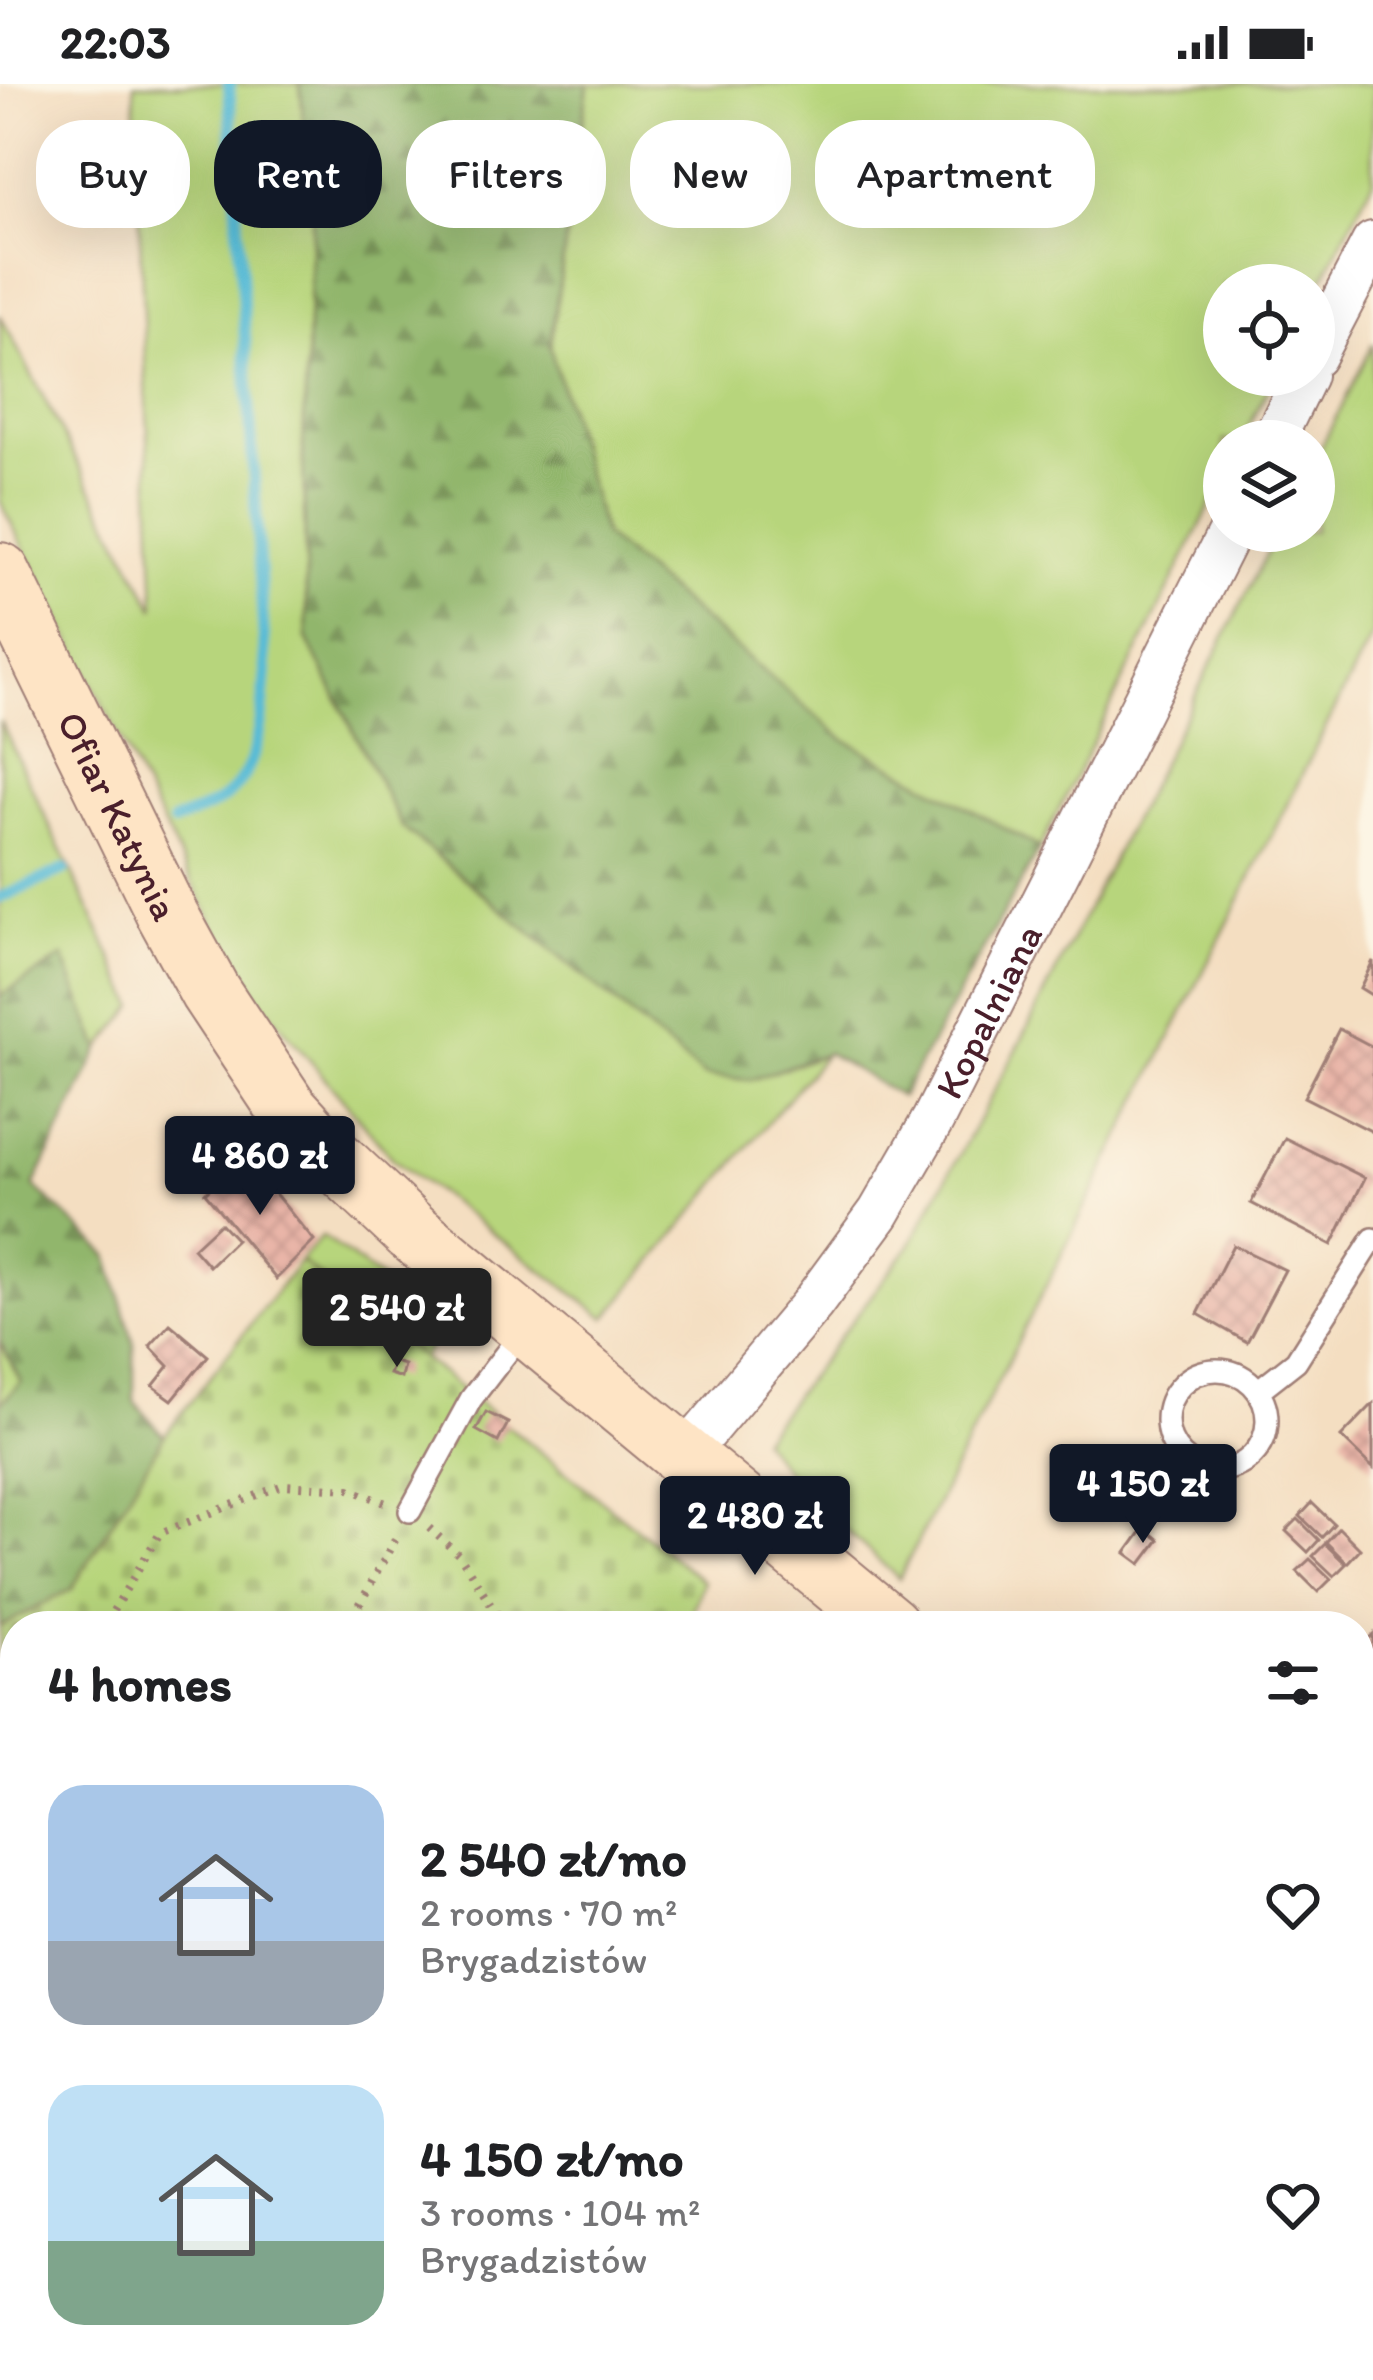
<!DOCTYPE html>
<meta charset="utf-8">
<style>
:root{--surface:#fff;--page:#f6f6f6;--text:#202124;--muted:#757577;--accent:#111827}
body{margin:0;font-family:Itim,sans-serif;background:var(--page);color:var(--text);height:100vh;display:flex;flex-direction:column;font-size:45px;white-space:nowrap}
*{box-sizing:border-box;margin:0}
p{font-size:39px;color:var(--muted)}
.icon{flex:none;width:66px;height:66px;fill:none;stroke:currentColor;stroke-width:2;stroke-linecap:round;stroke-linejoin:round}
.map{position:relative;flex:1;overflow:hidden}
.details{position:absolute;left:0px;top:1527px;width:1374px;height:771px;display:flex;flex-direction:column;background:var(--surface);border-radius:48px 48px 0 0;box-shadow:0 12px 48px #0002}
.details>*{flex:none}
.guide{position:absolute;left:36px;top:36px;width:1302px;height:108px;display:flex;gap:24px}
.fabs{position:absolute;left:1203px;top:180px;display:grid;gap:24px}
.fabs a{display:grid;place-items:center;width:132px;height:132px;border-radius:50%;background:var(--surface);box-shadow:0 12px 48px #0002;font-size:60px}
.price{position:absolute;translate:-50% -102px;padding:0 27px;border-radius:12px;background:var(--accent);color:#fff;font-size:39px;line-height:78px;filter:drop-shadow(0 3px 6px #0008)}
.price::after{content:'';position:absolute;left:50%;top:72px;width:36px;height:27px;margin-left:-18px;background:inherit;clip-path:polygon(0 0,100% 0,50% 100%)}
.price.on{background:#222;color:#fff}
ul{padding:0;list-style:none}
li{display:flex;align-items:center;gap:36px;height:300px;padding:0 48px}
li span{display:grid;place-items:center;flex:none;width:336px;height:240px;border-radius:36px;color:#555}
li>.icon{margin-inline-start:auto}
span .icon{width:144px;height:144px;fill:#fffc;stroke-width:1}
li b{font-size:51px}
h2{display:flex;justify-content:space-between;align-items:center;height:144px;padding:0 48px;font-size:51px}
.chip{padding:0 42px;border-radius:48px;background:var(--surface);box-shadow:0 12px 48px #0002;font-size:42px;line-height:108px}
.chip.on{background:var(--accent);color:#fff}
.status{display:flex;justify-content:space-between;align-items:center;height:84px;padding:0 60px;background:var(--surface);direction:ltr}
.status svg{height:33px;fill:currentColor}
.map>svg:first-child{display:block}
.green{fill:#b7d57c;stroke:#807a54;stroke-width:3}
.forest{fill:url(#forest-firs);stroke:#6e6a4c;stroke-width:3}
.cemetery{fill:url(#cemetery-stones);stroke:#807a54;stroke-width:3}
.lines{fill:none;stroke-linecap:round;stroke-linejoin:round}
.stream{stroke:#58bbd6;stroke-width:12}
.building{fill:url(#building-cross-hatch)}
.lane-casing{stroke:#9f7e76;stroke-width:26}
.street-casing{stroke:#9f7e76;stroke-width:46}
.secondary-casing{stroke:#9f7e76;stroke-width:64}
.path{stroke:#9f7e76;stroke-width:8;stroke-dasharray:3 9;stroke-linecap:butt}
.lane{stroke:#fff;stroke-width:21}
.street{stroke:#fff;stroke-width:42}
.secondary{stroke:#fee4c5;stroke-width:60}
.labels{text-anchor:middle;stroke-width:12;stroke-linejoin:round;paint-order:stroke}
.street-label{font-size:39px;fill:#4a1f2b;stroke:#fcf5e5}
</style>
<div class="status"><b>22:03</b><svg viewBox="0 0 49 12"><path d="M0 12V9h3v3zM5 12V6h3v6zM10 12V3h3v9zM15 12V0h3v12zM26 1h20v11H26zM47 4h2v5h-2z"/></svg></div>
<div class="map">
<svg width="1373" height="2296" viewBox="0 0 1373 2296">
<defs>
<pattern id="forest-firs" width="22" height="20" patternUnits="userSpaceOnUse" patternTransform="scale(3)"><rect width="22" height="20" fill="#91b66c"/><path d="M5 1l3.5 6h-7zM16 11l3.5 6h-7z" fill="#789359"/></pattern>
<pattern id="cemetery-stones" width="16" height="16" patternUnits="userSpaceOnUse" patternTransform="scale(3)"><rect width="16" height="16" fill="#b7d57c"/><path d="M2 7V4a2 2 0 0 1 4 0v3zM10 15v-3a2 2 0 0 1 4 0v3z" fill="#9fb66b"/></pattern>
<pattern id="building-cross-hatch" width="8" height="8" patternUnits="userSpaceOnUse" patternTransform="scale(3)"><rect width="8" height="8" fill="#e9b5a8"/><path d="M0 0l8 8M0 8l8-8" fill="none" stroke="#c99b91"/></pattern>
</defs>
<rect width="100%" height="100%" fill="#fcf5e5"/>
<filter id="ink" filterUnits="userSpaceOnUse"><feTurbulence type="fractalNoise" baseFrequency=".00833" numOctaves="2"/><feDisplacementMap in="SourceGraphic" scale="24" xChannelSelector="R" yChannelSelector="G"/><feConvolveMatrix kernelMatrix="1 2 1 2 8 2 1 2 1" color-interpolation-filters="sRGB"/></filter>
<filter id="wash" filterUnits="userSpaceOnUse"><feTurbulence type="fractalNoise" baseFrequency=".004" numOctaves="4" result="noise"/><feDisplacementMap in="SourceGraphic" scale="48" xChannelSelector="R" yChannelSelector="G"/><feGaussianBlur stdDeviation="2.7" result="paint"/><feColorMatrix in="noise" values="0 0 0 0 0 0 0 0 0 0 0 0 0 0 0 0 0 1.4 0 .05"/><feComposite in="paint" operator="in"/></filter>
<g filter="url(#wash)">
<rect width="100%" height="100%" fill="#f4dec1"/>
<!-- green -->
<path class="green" d="M 134,0 L 300,0 L 313,122 L 303,365 L 307,554 L 402,743 L 540,855 L 750,996 L 825,970 L 606,1234 L 393,1075 L 240,893 L 0,417 L 0,231 L 155,525 Z
M 588,0 L 1373,0 L 1373,96 L 1314,213 L 1314,201 L 1224,201 L 1224,291 L 1275,291 L 1242,357 L 1224,357 L 1224,394 L 1040,764 L 842,654 L 604,452 L 550,264 Z
M 1373,260 L 1373,549 L 899,1495 L 796,1400 L 761,1355 L 909,1163 L 1017,965 L 1278,447 L 1314,447 L 1314,377 Z
M 0,637 L 135,922 L 100,965 L 63,874 L 0,912 Z
M 322,1152 L 442,1240 L 422,1276 L 300,1177 Z
M 0,1257 L 21,1298 L 0,1320 Z
M 1359,2003 L 1373,2015 L 1373,2296 L 618,2296 L 625,2283 L 1359,2283 Z"/>
<!-- forest -->
<path class="forest" d="M 300,0 L 588,0 L 550,264 L 604,452 L 842,654 L 1040,764 L 901,1013 L 827,969 L 750,996 L 704,992 L 402,743 L 307,554 L 303,365 L 313,122 Z
M 63,873 L 100,965 L 34,1102 L 108,1171 L 134,1260 L 134,1317 L 164,1352 L 72,1505 L 0,1543 L 0,1320 L 21,1298 L 0,1257 L 0,912 Z"/>
<!-- cemetery -->
<path class="cemetery" d="M 300,1177 L 703,1497 L 688,1542 L 15,1542 L 15,2283 L 401,2283 L 395,2296 L 0,2296 L 0,1543 L 72,1505 L 164,1352 Z"/>
<g class="lines">
<!-- stream -->
<path class="stream" d="M 174,738 C 189,731 205,726 218,718 C 261,692 262,631 266,587 L 229,0
M 0,814 L 64,786"/>
</g>
<g id="blocks">
<!-- building -->
<path class="building" d="M 1373,877 L 1373,912 L 1360,904 Z
M 1339,945 L 1373,963 L 1373,1048 L 1304,1013 Z
M 1285,1054 L 1365,1094 L 1332,1161 L 1251,1119 Z
M 245,1073 L 314,1157 L 276,1195 L 205,1109 Z
M 220,1139 L 236,1156 L 209,1182 L 193,1164 Z
M 1233,1161 L 1285,1186 L 1247,1258 L 1198,1230 Z
M 170,1240 L 208,1272 L 172,1316 L 153,1302 L 169,1282 L 150,1262 Z
M 394,1278 L 404,1281 L 401,1294 L 389,1290 Z
M 1373,1320 L 1373,1384 L 1341,1353 Z
M 486,1328 L 508,1339 L 498,1358 L 476,1346 Z
M 1312,1419 L 1334,1440 L 1322,1453 L 1300,1432 Z
M 1298,1435 L 1319,1456 L 1308,1468 L 1286,1447 Z
M 1144,1444 L 1159,1456 L 1141,1480 L 1126,1469 Z
M 1339,1444 L 1360,1465 L 1347,1479 L 1326,1458 Z
M 1325,1460 L 1346,1480 L 1334,1492 L 1313,1472 Z
M 1310,1475 L 1331,1495 L 1318,1508 L 1297,1487 Z
M 1373,1550 L 1373,1629 L 1359,1643 L 1359,1564 Z
M 1359,2049 L 1373,2059 L 1373,2080 L 1359,2070 Z"/>
</g>
</g>
<g filter="url(#ink)">
<use href="#blocks" fill-opacity="0" stroke="#9f7e76" stroke-width="3"/>
<g class="lines">
<defs>
<path id="lane" d="M1167 1336a50 50 0 1 1 100 0a50 50 0 1 1-100 0Z
M 1259,1306 L 1296,1277 L 1373,1155
M 410,1427 L 471,1315 L 524,1246
M 1359,1755 L 1373,1741"/>
<g id="street">
<path d="M 1314,272 L 1373,159"/>
<path d="M 1273,357 L 1305,291"/>
<path id="s1" d="M 685,1371 L 812,1220 L 879,1129 L 933,1036 L 1230,447"/>
</g>
<g id="secondary">
<path id="s2" d="M 0,489 L 166,828 L 210,908 L 287,1024 L 332,1073 L 411,1147 L 889,1542"/>
<path d="M 1359,1938 L 1373,1950"/>
</g>
</defs>
<!-- lane casing -->
<use href="#lane" class="lane-casing"/>
<!-- street casing -->
<use href="#street" class="street-casing"/>
<!-- secondary casing -->
<use href="#secondary" class="secondary-casing"/>
<!-- path -->
<path class="path" d="M 429,1444 L 460,1472 L 505,1542
M 107,1537 L 160,1449 L 283,1401 L 350,1405 L 386,1419
M 103,1542 L 107,1537 L 117,1542
M 348,1542 L 398,1450
M 0,1724 L 15,1698
M 0,1926 L 15,1934
M 1359,2130 L 1373,2142
M 0,2191 L 15,2163
M 0,2250 L 15,2258
M 1359,2256 L 1373,2240
M 63,2283 L 87,2296
M 648,2283 L 663,2296
M 1097,2283 L 1113,2296
M 273,2296 L 280,2283
M 627,2296 L 634,2283
M 1323,2296 L 1335,2283"/>
<!-- lane -->
<use href="#lane" class="lane"/>
<!-- street -->
<use href="#street" class="street"/>
<!-- secondary -->
<use href="#secondary" class="secondary"/>
</g>
</g>
<g class="labels">
<!-- street labels -->
<g class="street-label">
<text dy="14" stroke="none"><textPath href="#s2" startOffset="270">Ofiar Katynia</textPath></text>
<text dy="14" stroke="none"><textPath href="#s1" startOffset="540">Kopalniana</textPath></text>
</g>
</g>
</svg>
<div class="fabs">
<a><svg class="icon" aria-label="locate" viewBox="0 0 24 24"><circle cx="12" cy="12" r="6"/><path d="M12 2v4M12 18v4M2 12h4M18 12h4"/></svg></a>
<a><svg class="icon" aria-label="layers" viewBox="0 0 24 24"><path d="M12 4l9 5-9 5-9-5zM3 14l9 5 9-5"/></svg></a>
</div>
<b class="price" style="left:260px;top:1134px">4 860 zł</b>
<b class="price on" style="left:397px;top:1286px">2 540 zł</b>
<b class="price" style="left:1143px;top:1462px">4 150 zł</b>
<b class="price" style="left:755px;top:1494px">2 480 zł</b>
<div class="guide">
<a class="chip">Buy</a>
<a class="chip on">Rent</a>
<a class="chip">Filters</a>
<a class="chip">New</a>
<a class="chip">Apartment</a>
</div>
<section class="details">
<h2>4 homes<svg class="icon" aria-label="filters" viewBox="0 0 24 24"><path d="M4 7h16M4 17h16"/><circle cx="9" cy="7" r="2"/><circle cx="15" cy="17" r="2"/></svg></h2>
<ul>
<li><span style="background:linear-gradient(#a9c7e8 65%,#9aa5b1 0)"><svg class="icon" aria-label="home" viewBox="0 0 24 24"><path d="M3 11l9-7 9 7M6 9v11h12V9"/></svg></span><div><b>2 540 zł/mo</b><p>2 rooms · 70 m²</p><p>Brygadzistów</p></div><svg class="icon" aria-label="heart" viewBox="0 0 24 24"><path d="M12 20l-8-8c-3-5 5-10 8-4 3-6 11-1 8 4z"/></svg></li>
<li><span style="background:linear-gradient(#bfe0f5 65%,#7fa58c 0)"><svg class="icon" aria-label="home" viewBox="0 0 24 24"><path d="M3 11l9-7 9 7M6 9v11h12V9"/></svg></span><div><b>4 150 zł/mo</b><p>3 rooms · 104 m²</p><p>Brygadzistów</p></div><svg class="icon" aria-label="heart" viewBox="0 0 24 24"><path d="M12 20l-8-8c-3-5 5-10 8-4 3-6 11-1 8 4z"/></svg></li>
</ul>
</section>
</div>
